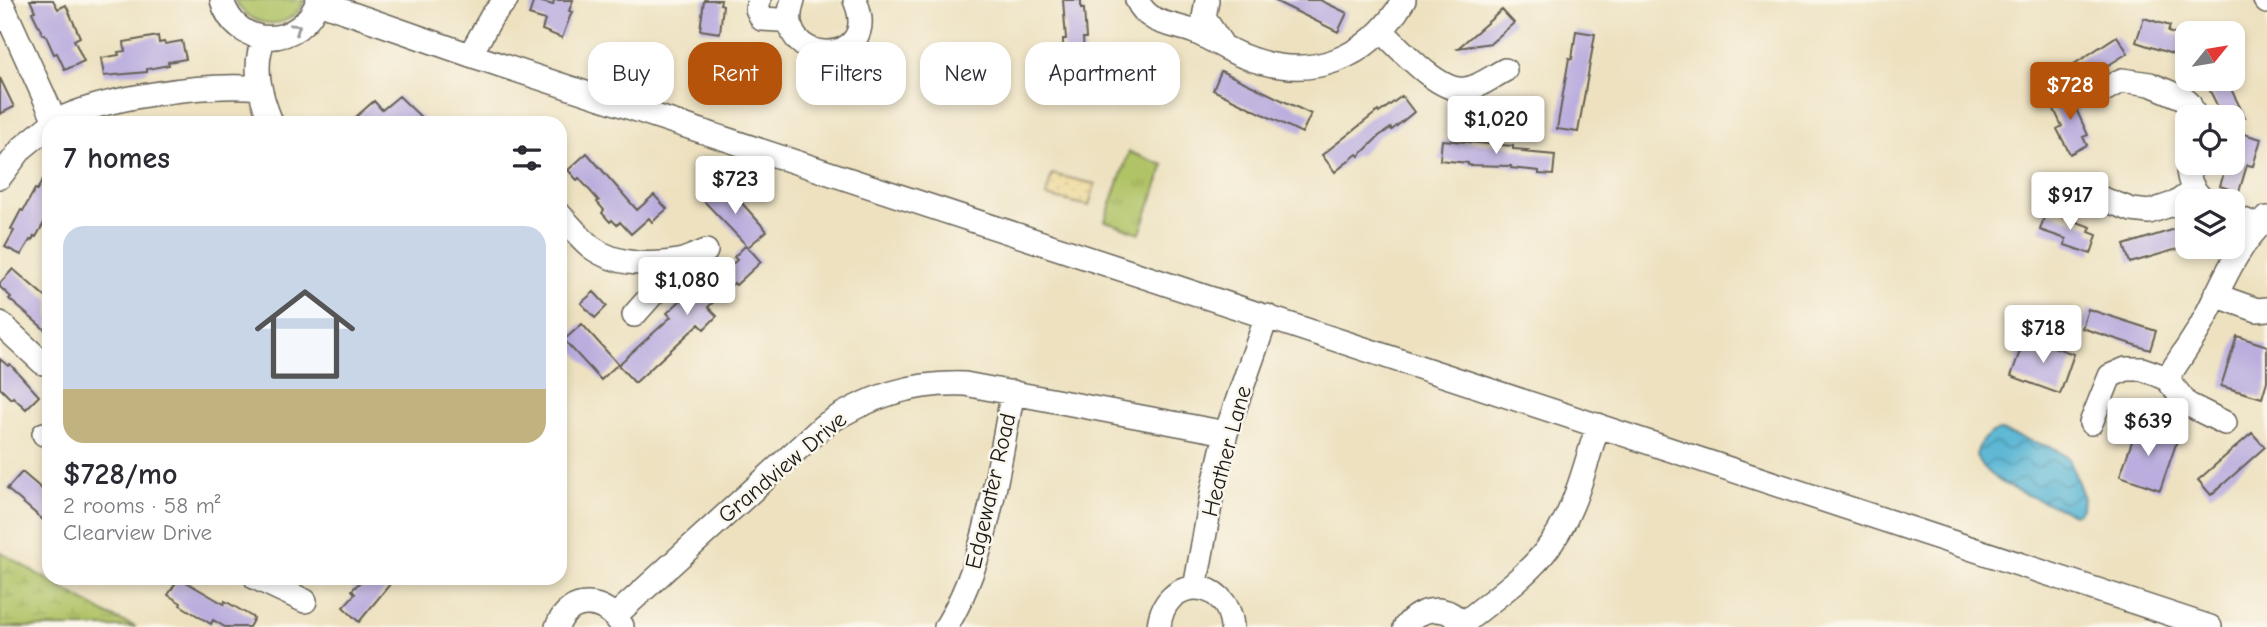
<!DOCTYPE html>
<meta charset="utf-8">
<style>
:root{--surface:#fff;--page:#f7f7f7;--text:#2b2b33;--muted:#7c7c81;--line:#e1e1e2;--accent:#b45309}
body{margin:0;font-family:"Comic Neue",sans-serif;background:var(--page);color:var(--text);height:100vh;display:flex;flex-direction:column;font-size:26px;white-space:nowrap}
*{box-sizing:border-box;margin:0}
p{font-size:23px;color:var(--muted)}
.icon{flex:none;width:38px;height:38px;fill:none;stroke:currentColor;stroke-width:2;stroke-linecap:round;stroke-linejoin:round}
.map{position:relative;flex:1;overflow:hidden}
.sheet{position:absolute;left:42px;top:116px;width:525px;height:469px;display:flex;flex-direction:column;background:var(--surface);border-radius:21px;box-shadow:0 4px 10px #0003}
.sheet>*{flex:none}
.banner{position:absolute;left:588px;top:42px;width:665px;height:63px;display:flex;gap:14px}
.needle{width:46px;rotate:60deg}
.controls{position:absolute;left:2175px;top:21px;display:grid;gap:14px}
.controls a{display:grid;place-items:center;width:70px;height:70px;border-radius:14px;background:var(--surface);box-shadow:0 4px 10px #0003;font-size:35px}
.price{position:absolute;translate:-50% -60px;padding:0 16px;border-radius:7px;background:#fff;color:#222;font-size:23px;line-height:46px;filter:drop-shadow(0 2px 4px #0008)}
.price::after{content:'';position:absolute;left:50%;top:42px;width:21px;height:16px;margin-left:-10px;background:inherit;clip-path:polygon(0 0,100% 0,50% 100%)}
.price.active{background:var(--accent);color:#fff}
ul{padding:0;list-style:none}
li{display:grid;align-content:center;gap:14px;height:371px;padding:0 21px}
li+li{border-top:2px solid var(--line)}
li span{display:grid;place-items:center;height:217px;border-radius:21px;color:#555}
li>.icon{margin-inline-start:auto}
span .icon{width:126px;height:126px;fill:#fffc;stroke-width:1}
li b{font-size:30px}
h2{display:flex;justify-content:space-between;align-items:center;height:84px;padding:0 21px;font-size:30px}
.chip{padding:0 24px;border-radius:21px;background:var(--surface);box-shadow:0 4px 10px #0003;font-size:24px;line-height:63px}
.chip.active{background:var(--accent);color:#fff}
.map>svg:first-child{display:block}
.grass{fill:#b0c366;stroke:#667041;stroke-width:2}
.wetland{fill:url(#wetland-marsh);stroke:#667041;stroke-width:2}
.sand{fill:url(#sand-dots);stroke:#857b5d;stroke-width:2}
.park{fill:url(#park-tufts);stroke:#667041;stroke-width:2}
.water{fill:url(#water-waves);stroke:#386878;stroke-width:2}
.building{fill:#bbaede}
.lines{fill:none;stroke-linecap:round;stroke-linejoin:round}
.minor-casing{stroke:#656155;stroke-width:26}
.minor{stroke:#fff;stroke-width:23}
.oneway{stroke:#999}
.labels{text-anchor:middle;stroke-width:5;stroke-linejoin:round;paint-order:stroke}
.street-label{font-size:23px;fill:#1c1c1c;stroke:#fbf7ec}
</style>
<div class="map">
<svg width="2267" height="627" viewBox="0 0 2267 627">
<defs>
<pattern id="wetland-marsh" width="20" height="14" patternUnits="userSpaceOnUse" patternTransform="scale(1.75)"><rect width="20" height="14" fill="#b0c366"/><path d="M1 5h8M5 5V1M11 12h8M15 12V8" fill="none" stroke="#97a758"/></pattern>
<pattern id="sand-dots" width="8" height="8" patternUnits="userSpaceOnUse" patternTransform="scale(1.75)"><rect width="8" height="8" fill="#eeda9e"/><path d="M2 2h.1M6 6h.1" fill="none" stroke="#ccba88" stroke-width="1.8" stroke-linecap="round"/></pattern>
<pattern id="park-tufts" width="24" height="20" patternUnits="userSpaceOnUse" patternTransform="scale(1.75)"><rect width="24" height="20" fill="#b0c366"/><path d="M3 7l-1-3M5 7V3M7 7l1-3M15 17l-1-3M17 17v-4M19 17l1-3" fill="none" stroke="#97a758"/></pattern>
<pattern id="water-waves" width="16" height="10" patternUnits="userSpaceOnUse" patternTransform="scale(1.75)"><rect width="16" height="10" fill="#54b4d3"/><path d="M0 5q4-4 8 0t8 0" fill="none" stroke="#4592aa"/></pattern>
</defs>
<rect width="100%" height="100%" fill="#fbf7ec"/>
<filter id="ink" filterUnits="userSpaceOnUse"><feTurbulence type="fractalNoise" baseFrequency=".0143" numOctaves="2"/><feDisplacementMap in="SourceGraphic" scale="14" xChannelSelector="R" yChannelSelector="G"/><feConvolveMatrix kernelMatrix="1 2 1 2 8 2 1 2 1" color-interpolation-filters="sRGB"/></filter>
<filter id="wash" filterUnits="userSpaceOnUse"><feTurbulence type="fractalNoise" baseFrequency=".00686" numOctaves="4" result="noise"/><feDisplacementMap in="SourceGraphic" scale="28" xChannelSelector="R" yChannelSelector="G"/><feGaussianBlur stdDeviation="1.57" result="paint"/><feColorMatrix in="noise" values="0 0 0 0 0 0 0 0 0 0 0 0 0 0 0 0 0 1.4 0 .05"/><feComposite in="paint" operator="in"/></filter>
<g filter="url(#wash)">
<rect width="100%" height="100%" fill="#ede1c0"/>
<!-- grass -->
<path class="grass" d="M 234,0 L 305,0 C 290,33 251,29 234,0 Z"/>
<!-- wetland -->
<path class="wetland" d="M 0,552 L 110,616 L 136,627 L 0,627 Z"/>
<!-- sand -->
<path class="sand" d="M 1052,174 L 1095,184 L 1089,206 L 1046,196 Z"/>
<!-- park -->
<path class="park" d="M 1129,152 L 1164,165 L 1140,233 L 1105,221 Z"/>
<!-- water -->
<path class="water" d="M 2001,431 L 2055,449 L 2069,459 L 2083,496 L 2082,508 L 2078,513 L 2073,514 C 2045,500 1986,486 1976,455 C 1980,441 1986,432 2001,431 Z"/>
<g id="blocks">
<!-- building -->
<path class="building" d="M 30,0 L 53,0 L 58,9 L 66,5 L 80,37 L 74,40 L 84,61 L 65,70 L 57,53 L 54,54 L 45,34 L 43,35 L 32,12 L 35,11 Z
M 534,0 L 553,5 L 554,0 L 573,0 L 569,11 L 572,12 L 571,14 L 562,38 L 542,30 L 545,20 L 529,15 Z
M 704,0 L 721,0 L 720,4 L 723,5 L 720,33 L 700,30 Z
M 1063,0 L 1081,0 L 1081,9 L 1084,9 L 1086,38 L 1083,38 L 1085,66 L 1083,66 L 1084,80 L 1064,82 L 1063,39 L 1066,39 Z
M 1273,0 L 1320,0 L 1347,13 L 1338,32 Z
M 1502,10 L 1514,23 L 1491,43 L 1458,48 Z
M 2144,18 L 2170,26 L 2168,32 L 2187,38 L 2181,57 L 2136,42 Z
M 1576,31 L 1595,34 L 1578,132 L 1557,129 L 1569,58 L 1572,59 Z
M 158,36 L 159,43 L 164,42 L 165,44 L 182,41 L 186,59 L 168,62 L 169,65 L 147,69 L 147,72 L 104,76 L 101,58 L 119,55 L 118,52 L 125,51 L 124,42 Z
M 2117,36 L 2128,53 L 2081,82 L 2071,66 Z
M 1221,71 L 1311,114 L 1302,133 L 1213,90 Z
M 0,78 L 14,107 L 0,114 Z
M 2204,79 L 2226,79 L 2245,117 L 2223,117 Z
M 2072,90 L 2081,107 L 2076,109 L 2088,135 L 2083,137 L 2087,145 L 2070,154 L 2057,129 L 2062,126 L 2050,101 Z
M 399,96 L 426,122 L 350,122 L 374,101 L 382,110 Z
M 1402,96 L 1414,112 L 1392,130 L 1391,128 L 1379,136 L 1359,156 L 1357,154 L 1335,172 L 1322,155 L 1378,111 L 1379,113 Z
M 2237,132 L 2261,139 L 2253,166 L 2247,165 L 2239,192 L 2220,186 L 2227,163 L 2233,163 L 2233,146 Z
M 1442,140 L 1513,146 L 1513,149 L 1527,150 L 1523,152 L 1555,155 L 1553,175 L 1539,174 L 1539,171 L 1511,168 L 1511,166 L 1468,165 L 1468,163 L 1440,160 Z
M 587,153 L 637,210 L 654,195 L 667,209 L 652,222 L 649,218 L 631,234 L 620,222 L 617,225 L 612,220 L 610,222 L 602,213 L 604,210 L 597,202 L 599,201 L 579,178 L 577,180 L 568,170 Z
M 49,169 L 49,214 L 36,237 L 34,236 L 32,241 L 30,240 L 21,255 L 5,247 L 14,231 L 11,229 L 21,210 L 23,211 L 35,189 L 37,190 Z
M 713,186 L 724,197 L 731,191 L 767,231 L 748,247 L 700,197 Z
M 2046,211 L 2091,227 L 2089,232 L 2097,235 L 2091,254 L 2065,245 L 2066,239 L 2040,230 Z
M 2188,225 L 2188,246 L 2130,263 L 2124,245 Z
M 746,245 L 761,262 L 736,285 L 734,283 L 708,307 L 717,316 L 704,329 L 699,324 L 635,383 L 618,365 L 671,317 L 667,313 L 705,278 L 710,284 L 737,260 L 734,257 Z
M 13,269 L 49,300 L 49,333 L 9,299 L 11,297 L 0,287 L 0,283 Z
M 594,292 L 607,306 L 595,318 L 581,303 Z
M 2088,309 L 2156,331 L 2150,350 L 2082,328 Z
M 582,324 L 618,364 L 601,380 L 564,340 Z
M 2237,336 L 2267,346 L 2267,381 L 2262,398 L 2221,386 Z
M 2025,337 L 2074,354 L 2060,394 L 2011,376 Z
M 0,359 L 8,366 L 10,364 L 39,396 L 26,409 L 13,397 L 11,399 L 0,388 Z
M 2137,427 L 2177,441 L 2160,490 L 2120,476 Z
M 2252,433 L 2265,447 L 2211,495 L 2198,480 Z
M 22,472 L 49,495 L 49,525 L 7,489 Z
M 179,578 L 224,604 L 225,601 L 254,618 L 249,627 L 225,627 L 213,620 L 211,624 L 180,605 L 181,603 L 168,595 Z
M 364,578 L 395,578 L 359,622 L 343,607 L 355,594 L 352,590 Z"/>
</g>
</g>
<g filter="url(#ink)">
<use href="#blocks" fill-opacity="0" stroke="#656155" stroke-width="2"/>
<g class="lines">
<defs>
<path id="minor" d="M 222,0 C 236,51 302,49 318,0
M 759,0 L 757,9 L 762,19 L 779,20 L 789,17
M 793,0 C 769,68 885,71 855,0
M 1137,0 C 1149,26 1173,23 1195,32 C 1212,39 1227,50 1243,56 C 1310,83 1368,60 1404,0
M 1207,0 L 1204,18 L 1221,43
M 2265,0 L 2267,2
M 318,2 L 470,55 L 2210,627
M 3,6 L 55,121
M 1382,31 C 1400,48 1439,93 1465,89 C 1478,88 1493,76 1505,70
M 264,38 C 252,66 260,95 271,122
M 470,55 L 492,16 L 506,0
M 2099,93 L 2122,80 L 2150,84 L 2183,98 L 2189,103 L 2195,117
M 54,122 C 102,97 206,83 260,88
M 2189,163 C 2186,178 2192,189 2203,200
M 0,177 L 22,148 L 49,126
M 2060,188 L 2103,199 L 2132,210 L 2149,212 L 2176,203 L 2194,190
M 560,215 C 570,225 580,238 591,247 C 616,266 654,266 683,260
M 2233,216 L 2259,226
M 2215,295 L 2257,310 L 2267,309
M 634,315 L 683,260 L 706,251
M 0,323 L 43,363
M 2167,379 C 2177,362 2189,346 2199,329 C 2223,286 2230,254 2267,218
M 2091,423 L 2110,376 L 2126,369 L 2142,369 L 2156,374 L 2167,379 L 2187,404 L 2225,423
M 44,434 L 49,435
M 256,578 L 305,601
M 1195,588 L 1213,489 L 1226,433 L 1267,316
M 615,616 L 823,426 C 867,397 912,382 965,384 L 1226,433
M 1463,624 C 1490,601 1522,580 1544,553 C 1574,517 1584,469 1598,425
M 557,627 C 570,594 606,599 622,626
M 946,627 C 988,557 997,471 1013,392
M 1159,627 C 1163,575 1228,575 1232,627
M 1405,627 C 1421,605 1450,604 1465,627"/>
</defs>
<!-- minor casing -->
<use href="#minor" class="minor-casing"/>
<!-- minor -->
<use href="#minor" class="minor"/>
</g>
<!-- one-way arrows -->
<defs><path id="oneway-chevron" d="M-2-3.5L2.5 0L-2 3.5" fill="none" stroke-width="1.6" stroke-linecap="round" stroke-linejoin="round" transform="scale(1.75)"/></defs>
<use class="oneway" href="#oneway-chevron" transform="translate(296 28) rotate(-34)"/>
</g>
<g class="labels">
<!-- street labels -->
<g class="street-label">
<text transform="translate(1226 451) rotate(-75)" y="8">Heather Lane</text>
<text transform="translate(782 467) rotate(-40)" y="8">Grandview Drive</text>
<text transform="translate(990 491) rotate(-77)" y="8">Edgewater Road</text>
</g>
</g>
</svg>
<div class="controls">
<a><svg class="needle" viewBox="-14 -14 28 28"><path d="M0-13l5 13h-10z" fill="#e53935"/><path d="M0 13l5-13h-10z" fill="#7c7c81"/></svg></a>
<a><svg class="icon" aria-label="locate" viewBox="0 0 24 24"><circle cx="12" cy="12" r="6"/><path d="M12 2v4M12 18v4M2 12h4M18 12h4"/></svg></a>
<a><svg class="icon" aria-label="layers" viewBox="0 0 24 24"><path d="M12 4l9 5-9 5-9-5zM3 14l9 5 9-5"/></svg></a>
</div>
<b class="price active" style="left:2070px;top:122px">$728</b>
<b class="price" style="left:1496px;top:156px">$1,020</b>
<b class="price" style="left:735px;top:216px">$723</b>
<b class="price" style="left:2070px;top:232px">$917</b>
<b class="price" style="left:687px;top:317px">$1,080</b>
<b class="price" style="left:2043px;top:365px">$718</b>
<b class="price" style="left:2148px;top:458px">$639</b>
<div class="banner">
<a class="chip">Buy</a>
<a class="chip active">Rent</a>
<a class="chip">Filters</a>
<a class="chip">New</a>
<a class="chip">Apartment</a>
</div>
<section class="sheet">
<h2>7 homes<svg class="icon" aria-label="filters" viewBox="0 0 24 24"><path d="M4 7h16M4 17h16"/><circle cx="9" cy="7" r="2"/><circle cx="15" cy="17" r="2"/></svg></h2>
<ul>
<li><span style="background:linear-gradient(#c9d6e8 75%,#c2b280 0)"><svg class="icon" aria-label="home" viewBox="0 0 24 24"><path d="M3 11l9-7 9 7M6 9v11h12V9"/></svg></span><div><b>$728/mo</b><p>2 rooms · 58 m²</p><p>Clearview Drive</p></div></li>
</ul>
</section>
</div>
